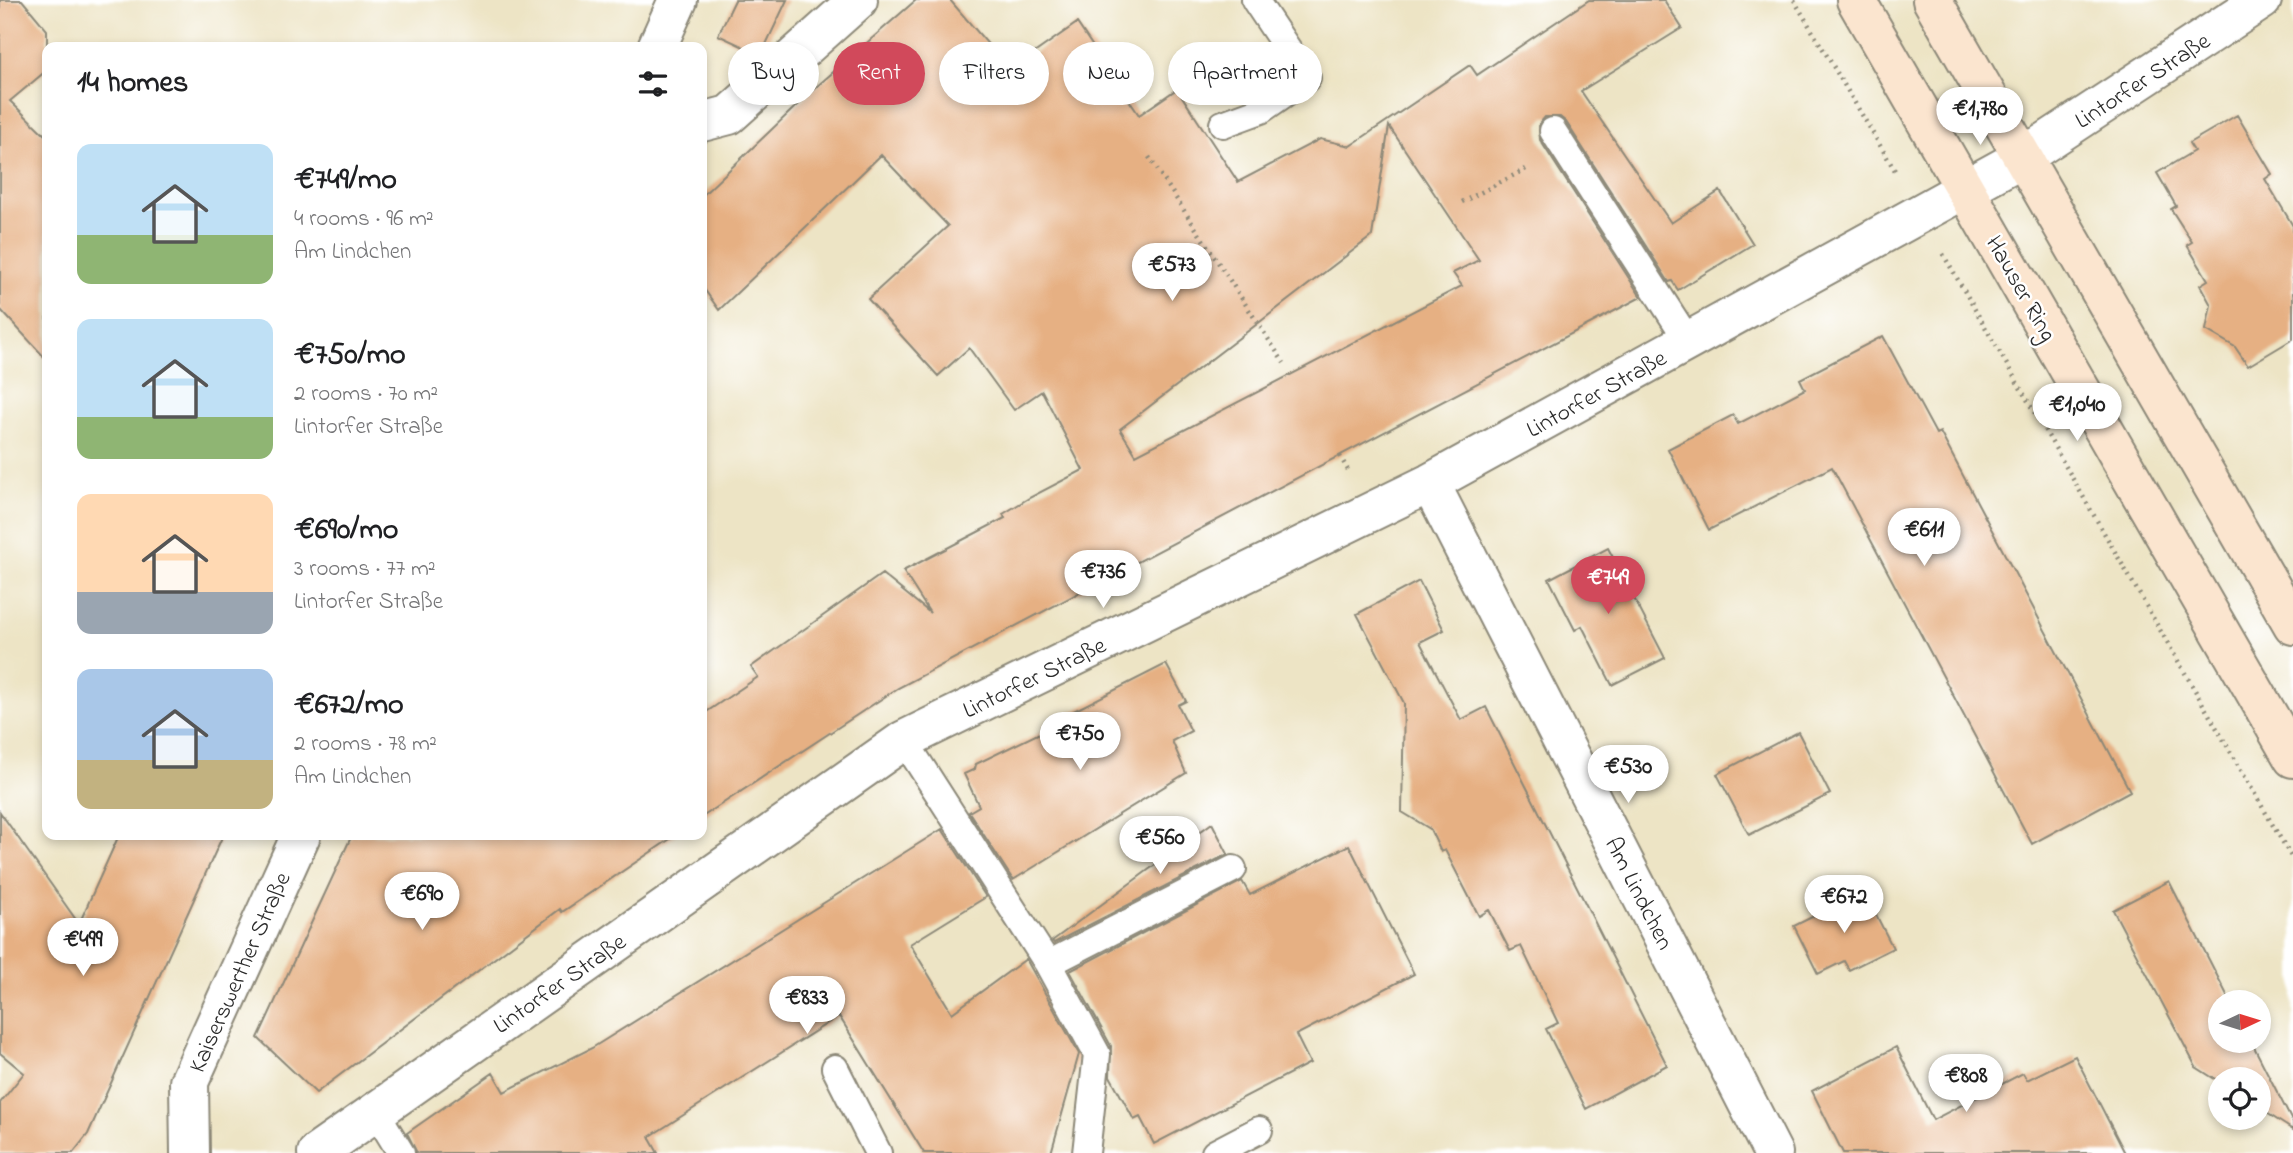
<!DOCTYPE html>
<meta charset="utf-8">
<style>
:root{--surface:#fff;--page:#f2f2f2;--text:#202124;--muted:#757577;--accent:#d1495b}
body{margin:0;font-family:"Indie Flower",sans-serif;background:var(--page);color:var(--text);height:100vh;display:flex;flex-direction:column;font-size:26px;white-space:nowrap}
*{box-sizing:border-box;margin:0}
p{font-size:23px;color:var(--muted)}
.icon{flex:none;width:38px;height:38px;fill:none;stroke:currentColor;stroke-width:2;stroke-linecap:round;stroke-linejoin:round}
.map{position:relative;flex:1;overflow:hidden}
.sheet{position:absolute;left:42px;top:42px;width:665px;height:798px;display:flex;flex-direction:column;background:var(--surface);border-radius:14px;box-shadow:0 4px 10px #0003}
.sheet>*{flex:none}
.banner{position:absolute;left:728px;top:42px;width:665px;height:63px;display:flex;gap:14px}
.needle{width:46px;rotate:86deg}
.tools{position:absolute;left:2208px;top:990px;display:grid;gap:14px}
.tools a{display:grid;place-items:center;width:63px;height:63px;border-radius:50%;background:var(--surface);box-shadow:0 4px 10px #0003;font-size:35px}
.price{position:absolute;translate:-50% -60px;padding:0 16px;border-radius:24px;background:#fff;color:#222;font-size:23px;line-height:46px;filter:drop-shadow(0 2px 4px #0008)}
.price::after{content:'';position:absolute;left:50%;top:42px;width:21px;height:16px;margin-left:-10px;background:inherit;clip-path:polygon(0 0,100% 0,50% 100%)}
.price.on{background:var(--accent);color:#fff}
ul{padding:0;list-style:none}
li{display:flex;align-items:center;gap:21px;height:175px;padding:0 35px}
li span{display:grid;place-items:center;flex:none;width:196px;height:140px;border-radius:14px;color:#555}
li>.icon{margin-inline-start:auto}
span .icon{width:84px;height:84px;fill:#fffc;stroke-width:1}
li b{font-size:30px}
h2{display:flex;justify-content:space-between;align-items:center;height:84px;padding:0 35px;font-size:30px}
.tag{padding:0 24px;border-radius:32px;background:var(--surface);box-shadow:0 4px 10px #0003;font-size:24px;line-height:63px}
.tag.on{background:var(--accent);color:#fff}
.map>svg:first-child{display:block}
.building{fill:#e6b083;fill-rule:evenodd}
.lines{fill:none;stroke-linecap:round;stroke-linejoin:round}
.service-casing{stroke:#8c8878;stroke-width:30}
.minor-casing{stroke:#8c8878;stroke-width:42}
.secondary-casing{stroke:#8c8878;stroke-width:42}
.path{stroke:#8c8878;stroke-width:4.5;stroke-dasharray:2 5;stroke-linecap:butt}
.service{stroke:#fff;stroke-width:26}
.minor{stroke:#fff;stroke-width:38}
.secondary{stroke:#fbe5cf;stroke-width:38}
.labels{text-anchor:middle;stroke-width:5;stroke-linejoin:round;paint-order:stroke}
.street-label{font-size:24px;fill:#2b2b2b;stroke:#fff}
</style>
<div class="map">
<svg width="2293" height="1153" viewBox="0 0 2293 1153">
<rect width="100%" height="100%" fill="#fff"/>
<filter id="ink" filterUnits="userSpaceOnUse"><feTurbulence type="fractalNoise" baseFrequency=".0143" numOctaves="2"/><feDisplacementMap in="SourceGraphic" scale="14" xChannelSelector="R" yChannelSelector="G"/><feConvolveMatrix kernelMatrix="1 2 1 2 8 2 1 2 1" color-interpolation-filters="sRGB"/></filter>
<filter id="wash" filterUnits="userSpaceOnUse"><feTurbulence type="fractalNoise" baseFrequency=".00686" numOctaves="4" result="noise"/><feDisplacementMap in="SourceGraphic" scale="28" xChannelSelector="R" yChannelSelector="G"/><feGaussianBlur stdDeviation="1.57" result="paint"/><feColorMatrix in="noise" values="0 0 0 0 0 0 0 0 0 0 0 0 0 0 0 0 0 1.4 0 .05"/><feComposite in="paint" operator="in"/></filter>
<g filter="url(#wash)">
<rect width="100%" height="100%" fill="#ede4c5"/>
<g id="blocks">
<!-- building -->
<path class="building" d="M 0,0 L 22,0 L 47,30 L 47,70 L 10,101 L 47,137 L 47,360 L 0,309 Z
M 735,0 L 787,0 L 761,55 L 718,35 Z
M 916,0 L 950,0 L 1010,70 L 1077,23 L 1139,115 L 1177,89 L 1238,182 L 1320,139 L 1350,146 L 1470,65 L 1477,75 L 1589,0 L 1664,0 L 1682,28 L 1581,91 L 1671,223 L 1720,191 L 1753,244 L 1678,290 L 1672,281 L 1669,282 L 1566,122 L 1560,117 L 1545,117 L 1539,124 L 1540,140 L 1641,297 L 898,688 L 702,817 L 702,715 L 758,677 L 751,667 L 882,574 L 930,613 L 903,571 L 1005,518 L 1003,514 L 1029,498 L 1083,470 L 1042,391 L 1014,410 L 969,348 L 938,376 L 868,299 L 948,226 L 881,155 L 719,310 L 702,286 L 702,196 L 815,88 ZM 1389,126 L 1479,260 L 1453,273 L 1462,286 L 1136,455 L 1120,429 L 1372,236 Z
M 2237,115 L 2272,174 L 2265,179 L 2293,226 L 2293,339 L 2248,366 L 2235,347 L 2206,330 L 2211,305 L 2200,285 L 2208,280 L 2187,245 L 2192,242 L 2171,209 L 2176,206 L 2157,173 L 2194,151 L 2189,143 Z
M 1883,336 L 1936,434 L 1940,432 L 2130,791 L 2032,844 L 1832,467 L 1709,530 L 1668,449 L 1733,415 L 1738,424 L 1805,389 L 1800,379 Z
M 1608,548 L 1665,658 L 1612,685 L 1582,626 L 1575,630 L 1549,579 Z
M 1419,581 L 1444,630 L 1420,642 L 1461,720 L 1486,707 L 1667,1065 L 1586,1109 L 1546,1029 L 1558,1023 L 1521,946 L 1510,951 L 1489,910 L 1479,916 L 1445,850 L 1441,852 L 1430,829 L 1402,812 L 1404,703 L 1357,614 Z
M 1166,664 L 1186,701 L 1178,705 L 1191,731 L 1172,741 L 1186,773 L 1013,880 L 969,812 L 979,806 L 964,774 L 975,769 L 976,764 L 1046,730 L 1044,726 Z
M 1798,732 L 1830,794 L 1749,835 L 1717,774 Z
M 0,812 L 79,924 L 119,835 L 223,835 L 88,1134 L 73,1153 L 0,1153 L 0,1103 L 24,1073 L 0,1053 Z
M 1212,823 L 1228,854 L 1054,943 L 1052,941 Z
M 942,829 L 986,897 L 910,944 L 952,1013 L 1026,959 L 1079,1054 L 1051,1153 L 924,1153 L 839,1016 L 649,1137 L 658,1153 L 417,1153 L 407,1133 L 493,1073 L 504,1092 L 592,1048 Z
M 352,835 L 676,835 L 562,912 L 560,909 L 316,1093 L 258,1038 Z
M 1349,845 L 1414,974 L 1296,1035 L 1310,1063 L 1154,1144 L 1140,1117 L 1134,1120 L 1110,1076 L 1111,1046 L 1070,971 L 1242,881 L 1250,895 Z
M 2169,881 L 2231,1003 L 2221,1003 L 2221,1041 L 2251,1041 L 2293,1123 L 2293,1130 L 2259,1108 L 2259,1080 L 2221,1080 L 2221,1083 L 2196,1067 L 2113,910 Z
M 1864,891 L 1893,948 L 1849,970 L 1844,961 L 1818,974 L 1794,926 Z
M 1896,1047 L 1933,1120 L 2023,1073 L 2027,1080 L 2075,1056 L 2125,1153 L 1843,1153 L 1812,1091 Z"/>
</g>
</g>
<g filter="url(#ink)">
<use href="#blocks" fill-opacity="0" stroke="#8c8878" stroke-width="2"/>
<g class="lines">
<defs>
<path id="service" d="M 1223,124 L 1261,110 L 1307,78 L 1255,0
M 1553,131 L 1689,342
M 904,740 L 1048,964 L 1097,1054 L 1086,1153
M 1048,964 L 1233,869
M 835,1068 L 878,1153
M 376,1112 L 401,1153
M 1215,1153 L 1259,1130"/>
<path id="minor" d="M 657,47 L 678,0
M 702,122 L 729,115 L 858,0
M 1430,483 L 1773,1153
M 190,1153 L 189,1082 L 301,835
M 317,1153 L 904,740 L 1430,483 L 2023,157 L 2262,0"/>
<path id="secondary" d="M 1856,0 L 2293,758
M 1932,0 L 2293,625"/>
</defs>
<!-- service casing -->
<use href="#service" class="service-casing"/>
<!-- minor casing -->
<use href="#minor" class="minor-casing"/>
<!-- secondary casing -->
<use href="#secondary" class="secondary-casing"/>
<!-- path -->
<path class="path" d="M 1794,0 L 1897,174
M 1149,157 L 1284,363
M 1462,202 L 1530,167
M 1943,254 L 2293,860
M 1340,456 L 1349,472"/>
<!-- service -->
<use href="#service" class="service"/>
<!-- minor -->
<use href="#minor" class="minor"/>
<!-- secondary -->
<use href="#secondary" class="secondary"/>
</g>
</g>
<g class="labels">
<!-- street labels -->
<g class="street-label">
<text transform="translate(2142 80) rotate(-33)" y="8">Lintorfer Straße</text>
<text transform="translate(2022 288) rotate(60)" y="8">Hauser Ring</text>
<text transform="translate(1596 393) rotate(-29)" y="8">Lintorfer Straße</text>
<text transform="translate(1034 677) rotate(-26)" y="8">Lintorfer Straße</text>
<text transform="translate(1640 893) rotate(63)" y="8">Am Lindchen</text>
<text transform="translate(239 972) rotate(-66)" y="8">Kaiserswerther Straße</text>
<text transform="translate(559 983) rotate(-35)" y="8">Lintorfer Straße</text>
</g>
</g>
</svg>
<div class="tools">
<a><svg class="needle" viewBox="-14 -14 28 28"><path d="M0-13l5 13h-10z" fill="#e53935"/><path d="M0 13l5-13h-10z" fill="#757577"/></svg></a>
<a><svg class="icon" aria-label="locate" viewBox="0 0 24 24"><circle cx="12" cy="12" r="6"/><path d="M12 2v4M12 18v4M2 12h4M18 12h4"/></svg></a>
</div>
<b class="price" style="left:1980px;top:147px">€1,780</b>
<b class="price" style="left:1172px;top:303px">€573</b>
<b class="price" style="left:2077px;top:443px">€1,040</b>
<b class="price" style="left:1924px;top:568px">€611</b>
<b class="price" style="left:1103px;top:610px">€736</b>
<b class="price on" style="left:1608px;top:616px">€749</b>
<b class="price" style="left:1080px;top:772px">€750</b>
<b class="price" style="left:1628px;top:805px">€530</b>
<b class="price" style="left:1160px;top:876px">€560</b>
<b class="price" style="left:422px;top:932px">€690</b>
<b class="price" style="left:1844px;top:935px">€672</b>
<b class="price" style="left:83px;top:978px">€499</b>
<b class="price" style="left:807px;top:1036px">€833</b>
<b class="price" style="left:1966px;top:1114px">€808</b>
<div class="banner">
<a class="tag">Buy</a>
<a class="tag on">Rent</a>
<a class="tag">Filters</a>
<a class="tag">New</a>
<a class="tag">Apartment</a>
</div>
<section class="sheet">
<h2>14 homes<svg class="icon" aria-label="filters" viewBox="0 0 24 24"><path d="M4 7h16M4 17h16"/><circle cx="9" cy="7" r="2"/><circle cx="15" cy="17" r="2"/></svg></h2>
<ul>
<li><span style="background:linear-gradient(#bfe0f5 65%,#8fb573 0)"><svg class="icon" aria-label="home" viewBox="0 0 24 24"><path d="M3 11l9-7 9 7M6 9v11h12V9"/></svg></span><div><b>€749/mo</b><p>4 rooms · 96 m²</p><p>Am Lindchen</p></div></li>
<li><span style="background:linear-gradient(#bfe0f5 70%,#8fb573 0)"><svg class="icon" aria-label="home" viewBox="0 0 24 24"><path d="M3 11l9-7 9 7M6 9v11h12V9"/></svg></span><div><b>€750/mo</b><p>2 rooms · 70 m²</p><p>Lintorfer Straße</p></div></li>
<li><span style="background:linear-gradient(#ffd9b3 70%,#9aa5b1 0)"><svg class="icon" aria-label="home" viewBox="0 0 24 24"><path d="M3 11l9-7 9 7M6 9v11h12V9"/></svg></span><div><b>€690/mo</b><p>3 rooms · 77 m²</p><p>Lintorfer Straße</p></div></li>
<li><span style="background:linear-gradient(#a9c7e8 65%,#c2b280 0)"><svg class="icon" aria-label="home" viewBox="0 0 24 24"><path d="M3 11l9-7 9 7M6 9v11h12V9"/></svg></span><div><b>€672/mo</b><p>2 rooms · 78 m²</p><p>Am Lindchen</p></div></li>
</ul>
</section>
</div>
